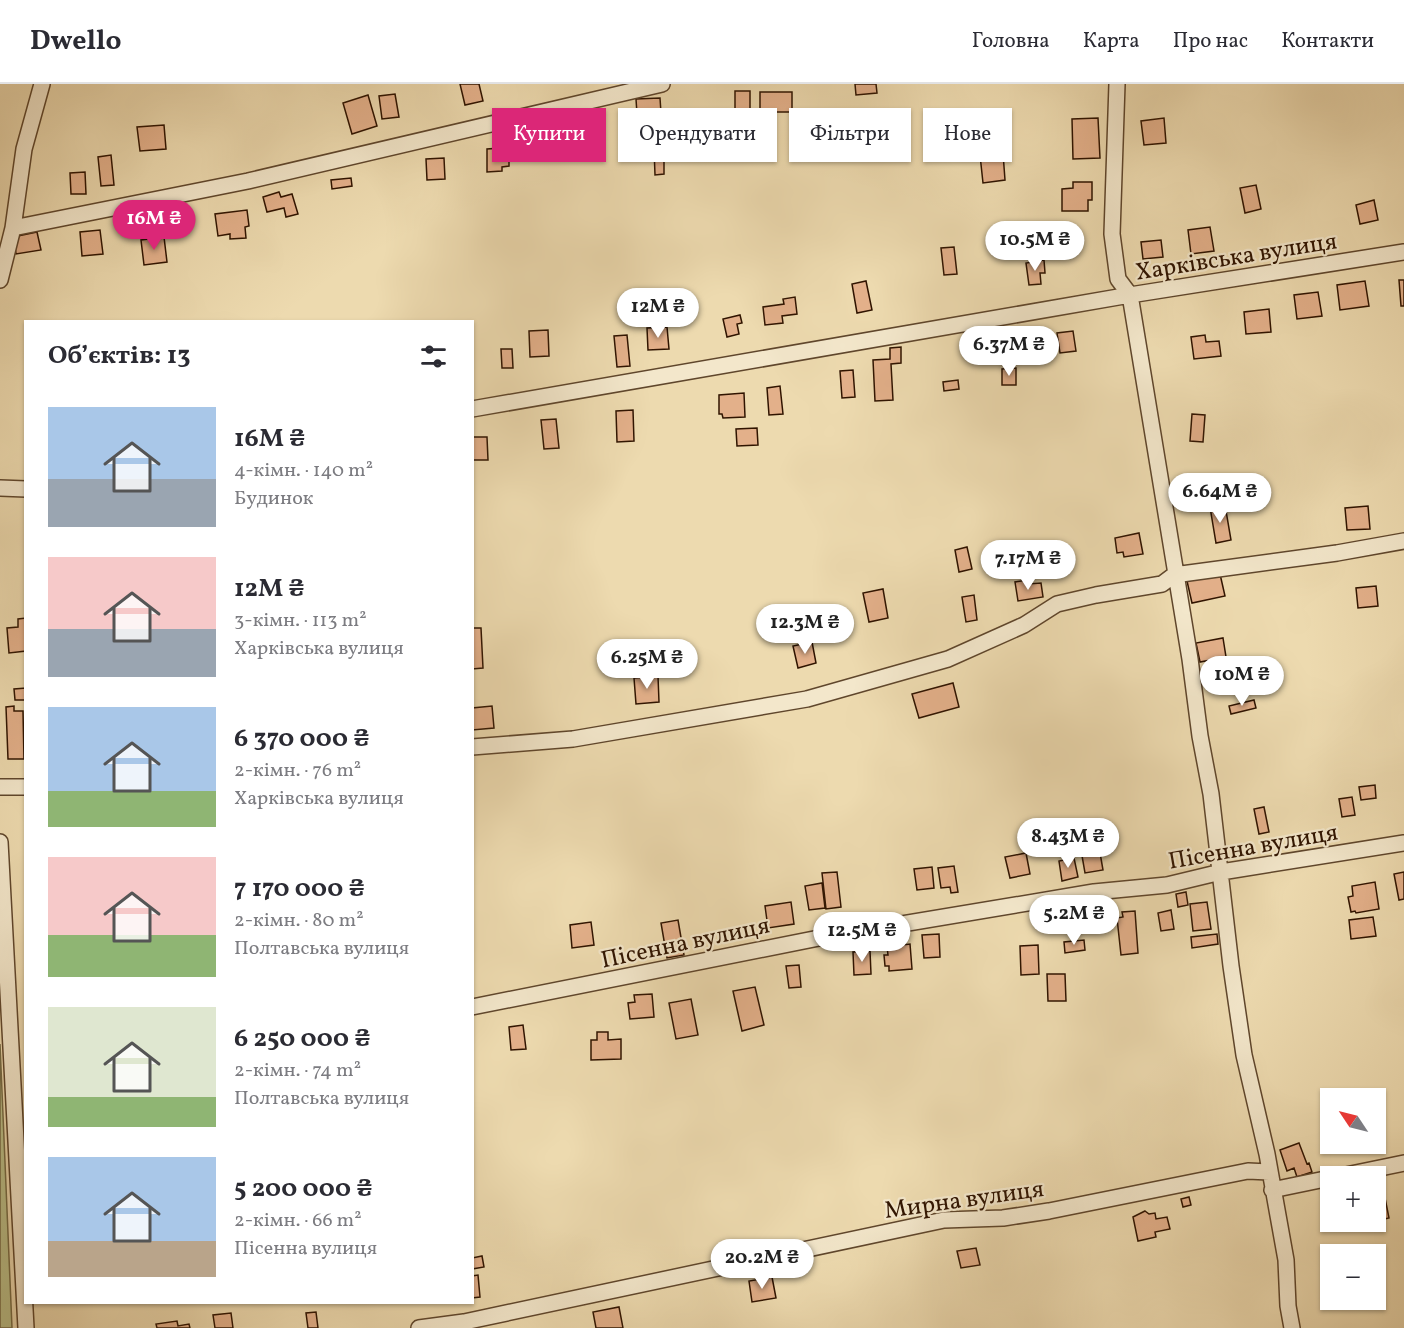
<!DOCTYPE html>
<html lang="uk">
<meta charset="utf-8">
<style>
:root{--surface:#fff;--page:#f2f2f3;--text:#2b2b33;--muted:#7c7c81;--line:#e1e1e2;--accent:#db2777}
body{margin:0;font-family:Vollkorn,serif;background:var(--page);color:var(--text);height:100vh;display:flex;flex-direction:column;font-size:22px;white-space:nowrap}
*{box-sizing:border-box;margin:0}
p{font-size:20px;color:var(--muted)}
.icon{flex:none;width:33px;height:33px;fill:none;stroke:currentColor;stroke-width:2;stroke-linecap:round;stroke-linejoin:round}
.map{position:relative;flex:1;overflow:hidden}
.details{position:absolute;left:24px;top:236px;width:450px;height:984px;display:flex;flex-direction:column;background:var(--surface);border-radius:0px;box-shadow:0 2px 4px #0004}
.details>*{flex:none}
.banner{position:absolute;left:492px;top:24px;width:570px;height:54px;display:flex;gap:12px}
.needle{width:39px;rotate:305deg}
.buttons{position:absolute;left:1320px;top:1004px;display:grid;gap:12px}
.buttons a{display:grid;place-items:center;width:66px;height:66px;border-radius:0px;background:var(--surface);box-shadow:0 2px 4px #0004;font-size:30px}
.price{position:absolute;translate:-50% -51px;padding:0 14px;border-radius:21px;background:#fff;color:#222;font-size:20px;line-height:39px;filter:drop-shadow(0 2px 3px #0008)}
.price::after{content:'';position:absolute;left:50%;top:36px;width:18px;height:14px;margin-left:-9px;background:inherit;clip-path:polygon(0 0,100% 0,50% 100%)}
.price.active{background:var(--accent);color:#fff}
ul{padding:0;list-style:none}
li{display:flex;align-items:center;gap:18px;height:150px;padding:0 24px}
li span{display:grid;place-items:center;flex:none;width:168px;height:120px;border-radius:0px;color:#555}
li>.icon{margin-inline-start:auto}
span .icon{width:72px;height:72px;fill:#fffc;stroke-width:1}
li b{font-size:26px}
h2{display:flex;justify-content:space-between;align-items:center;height:72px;padding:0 24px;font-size:26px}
.pill{padding:0 21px;border-radius:0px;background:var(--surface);box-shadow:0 2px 4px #0004;font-size:21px;line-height:54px}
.pill.active{background:var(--accent);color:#fff}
header{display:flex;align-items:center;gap:36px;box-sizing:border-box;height:84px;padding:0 30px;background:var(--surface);border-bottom:2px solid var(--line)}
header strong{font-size:28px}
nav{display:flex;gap:33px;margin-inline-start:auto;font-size:21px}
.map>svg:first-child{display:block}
.green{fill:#babf89;stroke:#756a44;stroke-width:1.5}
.building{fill:#e3b08a;stroke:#301400;stroke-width:1.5}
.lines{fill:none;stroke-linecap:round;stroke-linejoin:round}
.minor-casing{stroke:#5f462c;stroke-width:18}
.minor{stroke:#f3e7cb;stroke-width:15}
.labels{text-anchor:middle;stroke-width:4.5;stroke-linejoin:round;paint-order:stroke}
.street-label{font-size:24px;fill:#301400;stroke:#f3e7cb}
</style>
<header>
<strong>Dwello</strong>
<nav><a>Головна</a><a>Карта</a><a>Про нас</a><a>Контакти</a></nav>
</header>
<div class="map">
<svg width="1404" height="1244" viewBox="0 0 1404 1244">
<rect width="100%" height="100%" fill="#eddaaf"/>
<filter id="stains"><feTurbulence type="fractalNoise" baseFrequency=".00333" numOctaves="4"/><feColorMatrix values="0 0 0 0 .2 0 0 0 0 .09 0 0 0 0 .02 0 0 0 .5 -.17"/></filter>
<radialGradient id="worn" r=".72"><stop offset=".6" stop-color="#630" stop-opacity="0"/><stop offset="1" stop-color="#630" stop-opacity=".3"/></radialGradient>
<!-- green -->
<path class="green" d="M 0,960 L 12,1244 L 0,1244 Z"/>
<!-- building -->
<path class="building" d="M 460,0 L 479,0 L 483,17 L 465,21 Z
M 855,0 L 876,0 L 877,9 L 856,11 Z
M 735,7 L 750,7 L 750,27 L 735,27 Z
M 760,8 L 792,8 L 792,28 L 760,28 Z
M 395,10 L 399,33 L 382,35 L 379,12 Z
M 368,11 L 377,42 L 352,50 L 343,19 Z
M 660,14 L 663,59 L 639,60 L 636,15 Z
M 1098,34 L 1100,74 L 1073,75 L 1072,35 Z
M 1164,34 L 1166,59 L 1144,61 L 1141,37 Z
M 164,41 L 166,65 L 140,67 L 137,43 Z
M 501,52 L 509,52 L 509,82 L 502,83 L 502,87 L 487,88 L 487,65 L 501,64 Z
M 664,63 L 664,90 L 655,91 L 654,64 Z
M 1003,69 L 1005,96 L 983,99 L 980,71 Z
M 111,71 L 114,101 L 101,102 L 98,73 Z
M 444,74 L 445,95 L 427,96 L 426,75 Z
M 85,88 L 86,110 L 71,110 L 70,89 Z
M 351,94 L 352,102 L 332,105 L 331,96 Z
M 1073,98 L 1092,98 L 1092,116 L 1088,116 L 1088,127 L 1062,127 L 1062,105 L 1073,104 Z
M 1256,101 L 1261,125 L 1245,129 L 1240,104 Z
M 279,108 L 281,113 L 292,110 L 298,130 L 286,133 L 284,124 L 267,128 L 263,113 Z
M 1374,116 L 1378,136 L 1360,140 L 1356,121 Z
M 247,126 L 249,142 L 245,143 L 246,154 L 230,155 L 230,150 L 218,152 L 215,130 Z
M 1210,143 L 1214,167 L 1191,170 L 1188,146 Z
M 100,146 L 103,170 L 82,172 L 80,148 Z
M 37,148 L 41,166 L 16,170 L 13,153 Z
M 164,153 L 167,178 L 144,181 L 141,156 Z
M 1161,156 L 1163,173 L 1143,175 L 1141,158 Z
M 954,163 L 957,190 L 944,191 L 941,164 Z
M 1044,176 L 1045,189 L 1040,189 L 1041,200 L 1029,201 L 1026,179 Z
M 1399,196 L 1404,196 L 1404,222 L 1401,222 Z
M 866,197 L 872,226 L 857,229 L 852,200 Z
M 1365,197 L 1369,222 L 1340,226 L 1337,201 Z
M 1318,208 L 1322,232 L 1297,235 L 1294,211 Z
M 795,213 L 797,230 L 782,232 L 783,239 L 765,241 L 763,223 L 784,220 L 783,215 Z
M 1269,225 L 1271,248 L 1246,250 L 1244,228 Z
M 740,231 L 742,239 L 737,240 L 739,250 L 727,253 L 723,235 Z
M 667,243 L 669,265 L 648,266 L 647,244 Z
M 548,246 L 549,272 L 530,273 L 529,247 Z
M 1073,247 L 1076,267 L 1060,269 L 1057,249 Z
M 627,251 L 630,282 L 617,283 L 614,252 Z
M 1205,251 L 1206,258 L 1219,257 L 1221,272 L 1194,275 L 1191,253 Z
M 901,263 L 901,279 L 891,280 L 893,316 L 875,317 L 873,276 L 890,275 L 890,264 Z
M 501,265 L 512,265 L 513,284 L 502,284 Z
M 1016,284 L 1016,301 L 1002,301 L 1002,285 Z
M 853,286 L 855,313 L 842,314 L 840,287 Z
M 958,296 L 959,305 L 944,307 L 943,298 Z
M 780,302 L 783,330 L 769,331 L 767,304 Z
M 744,309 L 745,333 L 723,334 L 722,330 L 719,330 L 719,311 Z
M 633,326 L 634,357 L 617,358 L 616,327 Z
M 1192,330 L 1205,331 L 1203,358 L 1190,357 Z
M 556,335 L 559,364 L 544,365 L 541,336 Z
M 757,344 L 758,361 L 737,362 L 736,345 Z
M 472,353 L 487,353 L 488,376 L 472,376 Z
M 1225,421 L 1231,456 L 1216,459 L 1210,423 Z
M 1368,422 L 1370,445 L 1347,446 L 1345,424 Z
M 1139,449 L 1143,470 L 1124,473 L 1123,468 L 1117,469 L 1115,454 Z
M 967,463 L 972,485 L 959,488 L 955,466 Z
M 1047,467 L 1051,491 L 1030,495 L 1026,471 Z
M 1220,490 L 1225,512 L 1192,519 L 1187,497 Z
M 1028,496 L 1028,500 L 1041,499 L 1043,513 L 1018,517 L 1015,498 Z
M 1376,502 L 1378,522 L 1358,524 L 1356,504 Z
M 883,505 L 888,534 L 869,538 L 863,509 Z
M 974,511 L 977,536 L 966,538 L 962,513 Z
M 26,534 L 26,567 L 9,569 L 7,544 L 18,543 L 18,535 Z
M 472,544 L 481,544 L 483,584 L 472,585 Z
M 1223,554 L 1226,573 L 1200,578 L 1196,559 Z
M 812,558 L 816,579 L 798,584 L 793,562 Z
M 658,592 L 659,618 L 636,620 L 634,594 Z
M 953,599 L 959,623 L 919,634 L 912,610 Z
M 26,604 L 26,616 L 15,616 L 14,605 Z
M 1254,616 L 1256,624 L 1231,630 L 1229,622 Z
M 14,622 L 14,627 L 23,627 L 24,675 L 8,675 L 6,623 Z
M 492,622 L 494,644 L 472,646 L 472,624 Z
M 1375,701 L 1376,714 L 1361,716 L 1359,703 Z
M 1352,713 L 1355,731 L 1342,733 L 1339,715 Z
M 1264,723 L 1269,748 L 1259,750 L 1254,725 Z
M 1099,763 L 1103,786 L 1085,789 L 1081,766 Z
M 1026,769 L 1030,790 L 1010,794 L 1005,773 Z
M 1074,774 L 1078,793 L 1062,797 L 1059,777 Z
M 954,782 L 958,808 L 951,809 L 950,803 L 941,804 L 938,784 Z
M 932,783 L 934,804 L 917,806 L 914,785 Z
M 837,788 L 841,823 L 826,825 L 822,789 Z
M 1404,788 L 1404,815 L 1399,816 L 1394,790 Z
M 1375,798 L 1379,825 L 1356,829 L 1355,827 L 1351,828 L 1348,813 L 1353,812 L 1352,802 Z
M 822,799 L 825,824 L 809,826 L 805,802 Z
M 1186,808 L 1188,821 L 1178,823 L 1176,810 Z
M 791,818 L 794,840 L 768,844 L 765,822 Z
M 1207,818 L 1211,845 L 1193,847 L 1190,820 Z
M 1080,823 L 1081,840 L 1063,841 L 1062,824 Z
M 1171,826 L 1174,845 L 1161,847 L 1158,829 Z
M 1135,827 L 1138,869 L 1121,871 L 1117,834 L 1123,833 L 1122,828 Z
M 1373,833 L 1376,852 L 1351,855 L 1349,836 Z
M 678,836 L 684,871 L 667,874 L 661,839 Z
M 591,838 L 594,861 L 572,864 L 570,841 Z
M 939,850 L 940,873 L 924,874 L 922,851 Z
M 1217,850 L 1218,860 L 1192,864 L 1191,853 Z
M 1084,856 L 1085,866 L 1065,869 L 1064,858 Z
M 910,860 L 912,885 L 889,887 L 889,882 L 885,882 L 884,871 L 888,871 L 887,863 Z
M 1038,861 L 1039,890 L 1021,891 L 1020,862 Z
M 870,867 L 871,890 L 854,891 L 853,868 Z
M 799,881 L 801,903 L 789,904 L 786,882 Z
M 1047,890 L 1065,890 L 1066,917 L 1048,917 Z
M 755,903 L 764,941 L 742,947 L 733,907 Z
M 652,910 L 654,933 L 630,935 L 628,919 L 635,918 L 634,911 Z
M 691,915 L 698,951 L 676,955 L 669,919 Z
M 523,941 L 526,965 L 511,966 L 509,943 Z
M 597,948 L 608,948 L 608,956 L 621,955 L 621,975 L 591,976 L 591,956 L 597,956 Z
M 1299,1059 L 1307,1080 L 1309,1079 L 1312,1088 L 1297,1093 L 1294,1084 L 1287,1087 L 1280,1066 Z
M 1384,1109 L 1389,1134 L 1376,1137 L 1376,1110 Z
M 1189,1113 L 1191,1121 L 1183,1123 L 1181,1115 Z
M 1145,1127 L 1149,1130 L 1155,1129 L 1156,1135 L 1167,1133 L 1170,1145 L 1155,1148 L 1156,1153 L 1138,1157 L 1133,1133 Z
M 976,1164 L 980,1181 L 961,1184 L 957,1167 Z
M 482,1172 L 484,1183 L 472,1185 L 472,1174 Z
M 478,1191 L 480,1213 L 472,1214 L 472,1192 Z
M 772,1193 L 776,1214 L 752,1218 L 749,1197 Z
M 619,1223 L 623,1244 L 596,1244 L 593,1228 Z
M 316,1228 L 318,1244 L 308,1244 L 306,1229 Z
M 231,1229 L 233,1244 L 215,1244 L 213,1231 Z
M 177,1237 L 178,1242 L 189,1240 L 190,1244 L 157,1244 L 156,1240 Z"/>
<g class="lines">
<defs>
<path id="minor" d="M 1117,0 L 1112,150 L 1118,195 L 1130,211 L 1190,575 L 1200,652 L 1211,710 L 1231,882 L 1244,971 L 1267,1070 L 1286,1176 L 1288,1222 L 1292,1244
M 13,144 L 248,97 L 662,0
M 0,196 L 13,144 L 24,65 L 42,0
M 472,325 L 1130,211 L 1404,168
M 0,404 L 26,405
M 472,663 L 573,655 L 807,615 L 948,575 L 1024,541 L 1057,520 L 1096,511 L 1162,500 L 1174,491 L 1337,469 L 1404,457
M 0,703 L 26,703
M 0,758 L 26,1244
M 472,923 L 824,853 L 1094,808 L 1167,801 L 1221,788 L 1404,759
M 1341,1092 L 1404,1079
M 1272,1106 L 1330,1094
M 419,1244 L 464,1238 L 944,1136 L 1003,1134 L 1049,1127 L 1248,1087 L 1269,1088"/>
</defs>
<!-- minor casing -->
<use href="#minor" class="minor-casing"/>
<!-- minor -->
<use href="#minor" class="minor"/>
</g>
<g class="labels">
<!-- street labels -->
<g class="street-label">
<text transform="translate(1236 172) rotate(-9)" y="8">Харківська вулиця</text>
<text transform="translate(1253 762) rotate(-10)" y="8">Пісенна вулиця</text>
<text transform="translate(685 858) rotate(-12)" y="8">Пісенна вулиця</text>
<text transform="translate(964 1115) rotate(-8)" y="8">Мирна вулиця</text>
</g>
</g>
<rect width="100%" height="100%" filter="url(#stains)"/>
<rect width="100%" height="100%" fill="url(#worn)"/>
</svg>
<div class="buttons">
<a><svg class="needle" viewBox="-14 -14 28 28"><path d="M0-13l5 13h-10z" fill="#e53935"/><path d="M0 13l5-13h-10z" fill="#7c7c81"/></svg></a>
<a>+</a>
<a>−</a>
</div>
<b class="price active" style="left:154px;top:167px">16M ₴</b>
<b class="price" style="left:1035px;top:188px">10.5M ₴</b>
<b class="price" style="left:658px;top:255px">12M ₴</b>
<b class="price" style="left:1009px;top:293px">6.37M ₴</b>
<b class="price" style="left:1220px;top:440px">6.64M ₴</b>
<b class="price" style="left:1028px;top:507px">7.17M ₴</b>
<b class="price" style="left:805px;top:571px">12.3M ₴</b>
<b class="price" style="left:647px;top:606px">6.25M ₴</b>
<b class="price" style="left:1242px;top:623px">10M ₴</b>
<b class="price" style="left:1068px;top:785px">8.43M ₴</b>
<b class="price" style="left:1074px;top:862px">5.2M ₴</b>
<b class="price" style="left:862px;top:879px">12.5M ₴</b>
<b class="price" style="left:762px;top:1206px">20.2M ₴</b>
<div class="banner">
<a class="pill active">Купити</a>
<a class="pill">Орендувати</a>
<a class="pill">Фільтри</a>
<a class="pill">Нове</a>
</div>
<section class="details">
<h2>Об’єктів: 13<svg class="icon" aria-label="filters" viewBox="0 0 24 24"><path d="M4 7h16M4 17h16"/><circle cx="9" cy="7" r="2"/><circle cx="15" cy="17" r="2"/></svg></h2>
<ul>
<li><span style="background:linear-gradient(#a9c7e8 60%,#9aa5b1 0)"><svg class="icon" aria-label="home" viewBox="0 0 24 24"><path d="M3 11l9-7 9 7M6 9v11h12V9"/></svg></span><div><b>16M ₴</b><p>4-кімн. · 140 m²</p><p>Будинок</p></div></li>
<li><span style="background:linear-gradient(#f6c9c9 60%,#9aa5b1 0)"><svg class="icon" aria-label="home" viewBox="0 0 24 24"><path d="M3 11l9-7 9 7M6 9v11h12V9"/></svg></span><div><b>12M ₴</b><p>3-кімн. · 113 m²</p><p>Харківська вулиця</p></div></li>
<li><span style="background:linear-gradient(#a9c7e8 70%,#8fb573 0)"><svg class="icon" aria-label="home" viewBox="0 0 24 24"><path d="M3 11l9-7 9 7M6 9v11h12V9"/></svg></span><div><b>6 370 000 ₴</b><p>2-кімн. · 76 m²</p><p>Харківська вулиця</p></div></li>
<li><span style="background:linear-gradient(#f6c9c9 65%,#8fb573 0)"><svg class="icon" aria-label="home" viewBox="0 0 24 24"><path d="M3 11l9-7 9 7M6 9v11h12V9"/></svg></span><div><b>7 170 000 ₴</b><p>2-кімн. · 80 m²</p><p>Полтавська вулиця</p></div></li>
<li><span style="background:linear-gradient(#dfe7d0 75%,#8fb573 0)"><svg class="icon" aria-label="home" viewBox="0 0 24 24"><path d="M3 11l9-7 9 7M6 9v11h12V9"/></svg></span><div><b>6 250 000 ₴</b><p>2-кімн. · 74 m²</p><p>Полтавська вулиця</p></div></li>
<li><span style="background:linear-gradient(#a9c7e8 70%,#b9a48a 0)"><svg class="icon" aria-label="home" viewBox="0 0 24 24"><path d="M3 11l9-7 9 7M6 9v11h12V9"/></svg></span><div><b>5 200 000 ₴</b><p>2-кімн. · 66 m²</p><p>Пісенна вулиця</p></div></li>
</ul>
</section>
</div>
